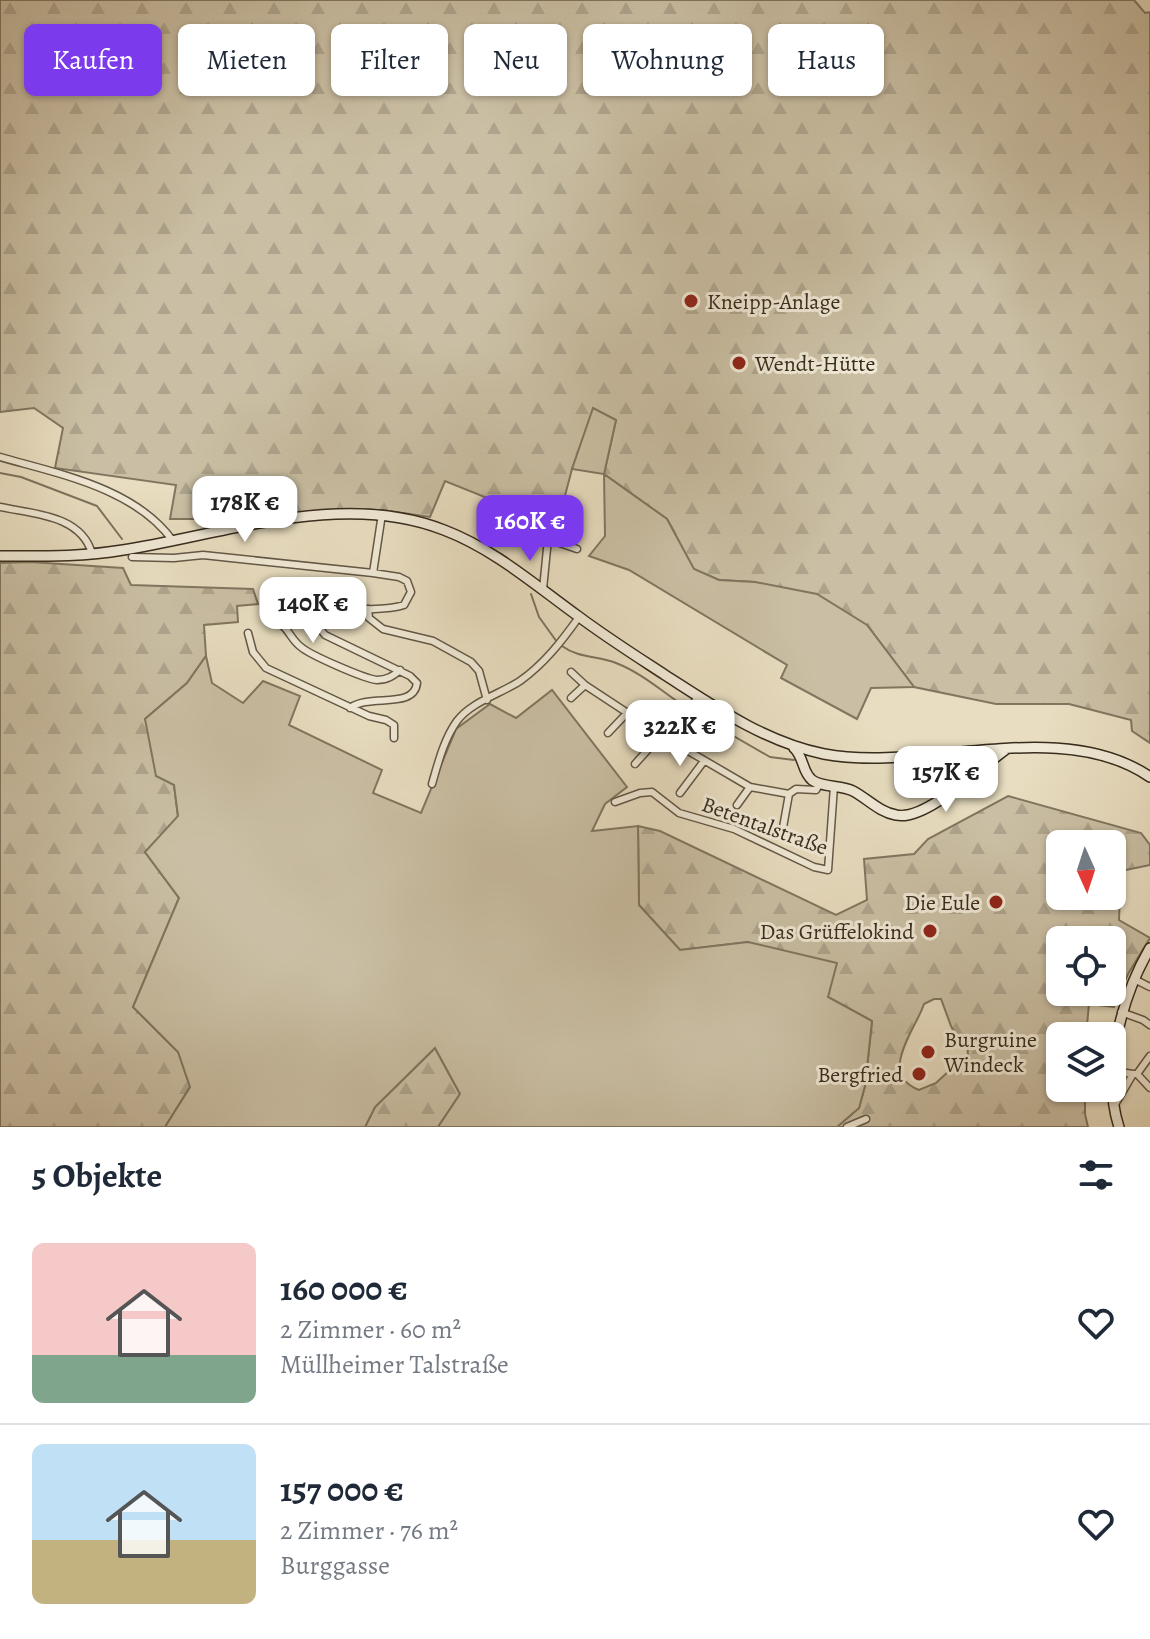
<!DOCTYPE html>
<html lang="de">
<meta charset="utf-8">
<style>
:root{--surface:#fff;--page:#f2f2f3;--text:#1f2937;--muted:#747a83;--line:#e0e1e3;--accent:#7c3aed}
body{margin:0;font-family:Alegreya,serif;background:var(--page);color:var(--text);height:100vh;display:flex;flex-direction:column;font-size:30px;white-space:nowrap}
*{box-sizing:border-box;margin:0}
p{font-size:26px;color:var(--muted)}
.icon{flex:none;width:44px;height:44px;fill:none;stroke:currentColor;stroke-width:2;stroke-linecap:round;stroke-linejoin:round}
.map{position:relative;height:1127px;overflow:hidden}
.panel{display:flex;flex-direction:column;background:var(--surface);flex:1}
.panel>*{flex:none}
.hud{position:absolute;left:24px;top:24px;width:1102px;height:72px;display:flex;gap:16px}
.needle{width:52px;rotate:177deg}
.tools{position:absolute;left:1046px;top:830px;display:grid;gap:16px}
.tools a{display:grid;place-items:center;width:80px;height:80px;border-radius:12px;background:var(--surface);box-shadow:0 2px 6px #0004;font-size:40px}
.price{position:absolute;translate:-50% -68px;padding:0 18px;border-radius:16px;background:#fff;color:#222;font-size:26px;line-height:52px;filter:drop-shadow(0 2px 4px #0008)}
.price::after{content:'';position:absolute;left:50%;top:48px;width:24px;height:18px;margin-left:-12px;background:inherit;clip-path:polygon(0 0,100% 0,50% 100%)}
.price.on{background:var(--accent);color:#fff}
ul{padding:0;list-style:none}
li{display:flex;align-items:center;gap:24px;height:200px;padding:0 32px}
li+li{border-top:2px solid var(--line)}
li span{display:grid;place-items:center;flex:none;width:224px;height:160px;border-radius:12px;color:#555}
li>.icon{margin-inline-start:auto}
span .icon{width:96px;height:96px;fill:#fffc;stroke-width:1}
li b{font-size:34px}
h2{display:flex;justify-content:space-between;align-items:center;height:96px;padding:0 32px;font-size:34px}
.tag{padding:0 28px;border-radius:12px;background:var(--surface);box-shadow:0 2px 6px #0004;font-size:28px;line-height:72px}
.tag.on{background:var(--accent);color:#fff}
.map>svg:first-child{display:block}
.forest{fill:url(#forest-firs);stroke:#807660;stroke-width:2;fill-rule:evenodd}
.garden{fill:#cabfa4;stroke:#807660;stroke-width:2}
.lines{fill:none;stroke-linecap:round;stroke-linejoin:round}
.stream{stroke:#7d725e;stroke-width:2}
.minor-casing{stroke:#635846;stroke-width:9}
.secondary-casing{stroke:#372c1d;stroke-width:12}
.minor{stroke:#f0e9d6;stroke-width:6}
.secondary{stroke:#f0e9d6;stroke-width:9}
.poi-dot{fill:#8f2418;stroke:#f0e9d6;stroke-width:3}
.labels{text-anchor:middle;stroke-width:6;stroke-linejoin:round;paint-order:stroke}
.poi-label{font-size:22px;fill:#372c1d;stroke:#f0e9d6;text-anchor:start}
.street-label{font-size:22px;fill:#372c1d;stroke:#f0e9d6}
</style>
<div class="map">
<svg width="1150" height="1127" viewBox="0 0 1150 1127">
<defs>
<pattern id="forest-firs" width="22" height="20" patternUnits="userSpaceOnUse" patternTransform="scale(2)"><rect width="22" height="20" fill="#cabfa4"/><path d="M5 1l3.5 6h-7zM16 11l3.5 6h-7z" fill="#aea48d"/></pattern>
</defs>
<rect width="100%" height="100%" fill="#e8ddc0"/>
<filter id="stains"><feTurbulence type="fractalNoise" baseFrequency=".0025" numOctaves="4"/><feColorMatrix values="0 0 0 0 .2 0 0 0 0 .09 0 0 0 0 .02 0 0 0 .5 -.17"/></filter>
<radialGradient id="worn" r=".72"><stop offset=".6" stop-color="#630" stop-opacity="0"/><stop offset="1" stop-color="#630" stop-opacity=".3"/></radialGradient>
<!-- forest -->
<path class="forest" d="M 0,0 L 1134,0 L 1145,13 L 1150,12 L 1150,743 L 1132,731 L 1131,720 L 1069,704 L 996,704 L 914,687 L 867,625 L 755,582 L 719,580 L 693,569 L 667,519 L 604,474 L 616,420 L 594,409 L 572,469 L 557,526 L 445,481 L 430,517 L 382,510 L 235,519 L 170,519 L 176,485 L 55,468 L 63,428 L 34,408 L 0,412 Z
M 30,562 L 123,568 L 131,585 L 253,589 L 258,604 L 237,606 L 238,622 L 204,625 L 206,656 L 187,683 L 145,719 L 174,785 L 178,817 L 145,852 L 179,898 L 133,1007 L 179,1053 L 190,1087 L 165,1127 L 0,1127 L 0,563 Z
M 1008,796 L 1141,833 L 1150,845 L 1150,865 L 1121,871 L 1119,920 L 1150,938 L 1128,974 L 1114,1007 L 1089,1004 L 1086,1036 L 1060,1036 L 1060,1088 L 1085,1088 L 1085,1114 L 1088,1127 L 837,1127 L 859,1108 L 865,1086 L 872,1021 L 828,997 L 748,942 L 680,950 L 639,905 L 638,826 L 660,831 L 836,915 L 867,900 L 864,859 L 914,854 L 928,839 ZM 1060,844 L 1112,844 L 1112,896 L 1060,896 ZM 1060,940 L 1112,940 L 1112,992 L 1060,992 ZM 934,999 L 941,999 L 951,1026 L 959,1041 L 967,1041 L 968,1056 L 963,1070 L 950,1070 L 936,1083 L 919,1090 C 877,1074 916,1029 924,1004 Z
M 435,1048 L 460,1094 L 438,1127 L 365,1127 L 375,1107 Z"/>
<!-- garden -->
<path class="garden" d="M 593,408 L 616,420 L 604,474 L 667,519 L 694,569 L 719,580 L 755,582 L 817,594 L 867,625 L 914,687 L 871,688 L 857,719 L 781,678 L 787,665 L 629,570 L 589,556 L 605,536 L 604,474 L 572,469 Z
M 206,656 L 212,683 L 243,703 L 263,681 L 300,696 L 289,725 L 382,770 L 373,793 L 421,813 L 456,729 L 490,704 L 516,718 L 552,690 L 627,787 L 605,804 L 592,831 L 638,826 L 639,905 L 680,950 L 748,942 L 837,963 L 828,997 L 872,1021 L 865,1086 L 859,1108 L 837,1127 L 438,1127 L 460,1094 L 435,1048 L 375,1107 L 365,1127 L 165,1127 L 190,1087 L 178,1052 L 133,1007 L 179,898 L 145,852 L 178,816 L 174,785 L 156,776 L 145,719 L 187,683 Z"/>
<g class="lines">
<!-- stream -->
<path class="stream" d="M 0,473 L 21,477 L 97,506 L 122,539
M 531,594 L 539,617 L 557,642
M 562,646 C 578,658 598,656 616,663 C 642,673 664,693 687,708
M 692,712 L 770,757 L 794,760"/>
<defs>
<path id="minor" d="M 0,457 C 59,474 135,488 173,541
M 0,507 C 33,514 82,515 92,554
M 132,557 L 174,558 L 203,555 L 373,573 L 399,577 L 407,581 L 411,592 L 404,605 C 376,614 346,602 322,623 L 321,630 L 325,635 L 410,676 L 417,683 C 414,710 369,693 350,708
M 373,573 L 382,514
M 543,589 L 548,539 L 577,549
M 368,609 L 369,618 L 383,629 L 433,641 L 471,662 L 479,671 L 487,700
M 274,621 C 289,626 289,638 301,647 C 310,655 365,679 377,680 C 387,680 393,676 400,670
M 248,633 L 253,652 L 266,668 L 369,716 L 386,720 L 394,725 L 394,738
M 571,672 L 585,685 L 661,735 L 750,787 L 789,794 L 796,789 L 816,790 L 820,783
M 571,698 L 585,685
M 608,733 L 628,712
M 672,741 L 698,696
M 635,764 L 661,735
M 432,784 C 438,763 444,739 457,721 C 471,702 500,694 520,681 C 544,664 562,641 579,617
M 680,793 L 704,761
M 615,802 L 640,793 L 652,792 L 679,813 L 734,829 L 814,867 L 828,870 L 834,786
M 737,805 L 750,787
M 782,833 L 789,794
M 1134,979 L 1150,987
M 1121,1012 L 1143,1020 L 1150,1025
M 1114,1071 L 1133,1074
M 1137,1074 L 1150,1088
M 1116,1103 L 1133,1074 L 1137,1074 L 1150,1056
M 847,1127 L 866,1119"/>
<path id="secondary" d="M 0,556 C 41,556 82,557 123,550 C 225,534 343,490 444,530 C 494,549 535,585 578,616 C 606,637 636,656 665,675 C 715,707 765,742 824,754 C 924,773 1060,715 1150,777
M 794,748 C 804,757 802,772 812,780 C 823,788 841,785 853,791 C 868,799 879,812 896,815 C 925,822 981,767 1005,750
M 1119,1127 C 1101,1072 1122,996 1150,948"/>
</defs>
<!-- minor casing -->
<use href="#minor" class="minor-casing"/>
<!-- secondary casing -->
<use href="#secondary" class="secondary-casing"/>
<!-- minor -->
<use href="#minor" class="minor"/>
<!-- secondary -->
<use href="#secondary" class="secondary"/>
</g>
<!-- markers -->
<g class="poi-dot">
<circle cx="691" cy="301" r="8"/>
<circle cx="739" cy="363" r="8"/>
<circle cx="996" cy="902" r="8"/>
<circle cx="930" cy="931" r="8"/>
<circle cx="928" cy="1052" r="8"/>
<circle cx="919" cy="1074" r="8"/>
</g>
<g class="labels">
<!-- poi labels -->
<g class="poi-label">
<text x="707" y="309">Kneipp-Anlage</text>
<text x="755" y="371">Wendt-Hütte</text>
<text x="980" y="910" text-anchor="end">Die Eule</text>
<text x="914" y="939" text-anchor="end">Das Grüffelokind</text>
<text x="944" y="1047">Burgruine<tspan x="944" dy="25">Windeck</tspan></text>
<text x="903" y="1082" text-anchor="end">Bergfried</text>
</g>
<!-- street labels -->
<g class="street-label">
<text transform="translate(765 825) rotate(20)" y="8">Betentalstraße</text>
</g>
</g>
<rect width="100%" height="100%" filter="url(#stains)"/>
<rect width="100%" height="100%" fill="url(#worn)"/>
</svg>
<div class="tools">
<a><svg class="needle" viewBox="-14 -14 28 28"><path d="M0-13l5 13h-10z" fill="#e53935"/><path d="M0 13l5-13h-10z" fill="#747a83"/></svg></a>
<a><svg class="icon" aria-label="locate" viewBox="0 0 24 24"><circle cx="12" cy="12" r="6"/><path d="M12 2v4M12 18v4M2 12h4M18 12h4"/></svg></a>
<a><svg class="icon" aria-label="layers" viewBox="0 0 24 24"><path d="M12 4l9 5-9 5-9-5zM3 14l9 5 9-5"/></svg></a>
</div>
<b class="price" style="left:245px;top:544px">178K €</b>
<b class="price on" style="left:530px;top:563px">160K €</b>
<b class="price" style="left:313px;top:645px">140K €</b>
<b class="price" style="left:680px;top:768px">322K €</b>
<b class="price" style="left:946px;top:814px">157K €</b>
<div class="hud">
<a class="tag on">Kaufen</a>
<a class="tag">Mieten</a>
<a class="tag">Filter</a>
<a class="tag">Neu</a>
<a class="tag">Wohnung</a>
<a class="tag">Haus</a>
</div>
</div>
<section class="panel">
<h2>5 Objekte<svg class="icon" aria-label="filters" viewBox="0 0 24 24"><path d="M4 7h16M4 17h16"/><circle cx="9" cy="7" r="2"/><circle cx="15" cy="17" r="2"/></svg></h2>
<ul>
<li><span style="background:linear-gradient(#f6c9c9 70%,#7fa58c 0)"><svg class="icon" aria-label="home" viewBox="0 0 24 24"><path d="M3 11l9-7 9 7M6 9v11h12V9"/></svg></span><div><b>160 000 €</b><p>2 Zimmer · 60 m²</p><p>Müllheimer Talstraße</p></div><svg class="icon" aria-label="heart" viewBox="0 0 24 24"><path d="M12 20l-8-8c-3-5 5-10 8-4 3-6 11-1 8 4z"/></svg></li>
<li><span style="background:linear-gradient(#bfe0f5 60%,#c2b280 0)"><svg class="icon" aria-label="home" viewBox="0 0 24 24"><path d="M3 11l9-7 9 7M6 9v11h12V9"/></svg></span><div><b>157 000 €</b><p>2 Zimmer · 76 m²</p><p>Burggasse</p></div><svg class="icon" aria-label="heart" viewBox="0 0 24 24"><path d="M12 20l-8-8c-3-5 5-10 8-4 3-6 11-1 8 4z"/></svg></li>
</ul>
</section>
